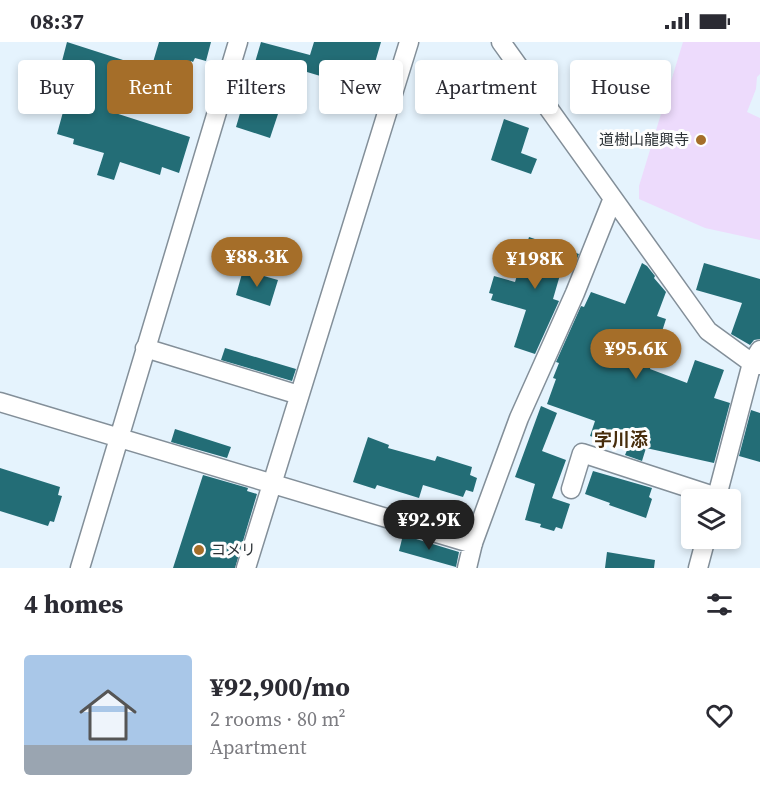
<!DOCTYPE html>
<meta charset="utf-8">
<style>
:root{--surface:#fff;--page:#f2f2f3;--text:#2b2b33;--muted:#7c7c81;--accent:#a56e29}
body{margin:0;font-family:"Source Serif 4","Noto Sans JP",serif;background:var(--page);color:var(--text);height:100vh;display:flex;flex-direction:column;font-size:22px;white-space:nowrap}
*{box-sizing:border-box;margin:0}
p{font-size:20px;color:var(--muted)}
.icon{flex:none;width:33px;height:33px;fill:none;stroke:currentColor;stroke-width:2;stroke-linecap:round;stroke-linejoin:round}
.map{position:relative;height:526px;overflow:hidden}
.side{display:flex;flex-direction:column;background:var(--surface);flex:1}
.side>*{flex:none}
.guide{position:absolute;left:18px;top:18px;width:724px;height:54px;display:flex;gap:12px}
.tools{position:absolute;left:681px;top:447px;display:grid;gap:12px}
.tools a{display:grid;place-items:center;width:60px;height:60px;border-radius:6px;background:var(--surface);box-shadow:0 3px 9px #0003;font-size:30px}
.price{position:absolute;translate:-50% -51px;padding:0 14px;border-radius:21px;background:var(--accent);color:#fff;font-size:20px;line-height:39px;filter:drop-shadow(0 2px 3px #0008)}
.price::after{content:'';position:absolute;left:50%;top:36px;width:18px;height:14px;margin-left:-9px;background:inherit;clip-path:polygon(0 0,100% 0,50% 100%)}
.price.current{background:#222;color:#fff}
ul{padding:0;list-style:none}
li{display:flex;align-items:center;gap:18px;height:150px;padding:0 24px}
li span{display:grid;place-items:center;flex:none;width:168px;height:120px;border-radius:6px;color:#555}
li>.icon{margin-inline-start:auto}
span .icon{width:72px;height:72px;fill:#fffc;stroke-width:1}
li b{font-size:26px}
h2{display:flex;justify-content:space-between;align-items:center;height:72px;padding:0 24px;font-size:26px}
.pill{padding:0 21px;border-radius:6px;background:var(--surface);box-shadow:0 3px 9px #0003;font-size:21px;line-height:54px}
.pill.current{background:var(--accent);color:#fff}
.status{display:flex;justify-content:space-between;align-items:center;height:42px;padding:0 30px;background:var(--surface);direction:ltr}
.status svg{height:16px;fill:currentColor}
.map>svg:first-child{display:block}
.green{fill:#eddbfc}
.building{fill:#236d76}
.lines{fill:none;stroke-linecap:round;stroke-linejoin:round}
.street-casing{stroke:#838f99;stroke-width:21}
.street{stroke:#fff;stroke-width:18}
.poi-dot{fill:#a56e29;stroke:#fefefe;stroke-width:2}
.labels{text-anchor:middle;stroke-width:6;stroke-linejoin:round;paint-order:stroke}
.poi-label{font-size:15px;fill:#2a3034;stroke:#fefefe;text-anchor:end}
.quarter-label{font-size:18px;font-weight:bold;fill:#472d0c;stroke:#fefefe}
</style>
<div class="status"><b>08:37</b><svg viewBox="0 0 49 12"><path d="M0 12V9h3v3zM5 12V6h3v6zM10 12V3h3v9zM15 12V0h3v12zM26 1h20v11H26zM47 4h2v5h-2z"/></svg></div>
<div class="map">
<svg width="760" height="526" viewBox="0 0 760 526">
<rect width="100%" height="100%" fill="#e5f3fd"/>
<!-- green -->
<path class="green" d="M 683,0 L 760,0 L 760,32 L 757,35 L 756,47 L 747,70 L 760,76 L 760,198 L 705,186 L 639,157 L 639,144 Z"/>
<!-- building -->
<path class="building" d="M 67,0 L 151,27 L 159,0 L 211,0 L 206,19 L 195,16 L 193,20 L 191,19 L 178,57 L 172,55 L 171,57 L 118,41 L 109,69 L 190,95 L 179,131 L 162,125 L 160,133 L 120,120 L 114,138 L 97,133 L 104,111 L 73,102 L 74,97 L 57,92 L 63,70 L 50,65 Z
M 261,0 L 310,13 L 314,0 L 381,0 L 367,48 L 297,27 L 295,36 L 273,30 L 262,67 L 278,72 L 270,96 L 236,85 Z
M 504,77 L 529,86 L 521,111 L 537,117 L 531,132 L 491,118 Z
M 529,195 L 579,212 L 572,229 L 562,226 L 553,257 L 559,259 L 535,312 L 514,305 L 526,268 L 491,258 L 493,252 L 489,251 L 494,234 L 515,240 Z
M 642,221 L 647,224 L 655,234 L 654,236 L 666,250 L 657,274 L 666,277 L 650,327 L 687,341 L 695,318 L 724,328 L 714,356 L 730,361 L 714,421 L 646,406 L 642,419 L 625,413 L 628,406 L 590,394 L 595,379 L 547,362 L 556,337 L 553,336 L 559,321 L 556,320 L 581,264 L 584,265 L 591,250 L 625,262 Z
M 704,221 L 760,237 L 760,297 L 754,298 L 750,303 L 731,292 L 742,261 L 696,248 Z
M 243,228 L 278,238 L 270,264 L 236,253 Z
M 225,306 L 296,327 L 292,339 L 221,318 Z
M 541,364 L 557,371 L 542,409 L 566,418 L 552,456 L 570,462 L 562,487 L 556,485 L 554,489 L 540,485 L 541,482 L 525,478 L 535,442 L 515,435 Z
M 751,368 L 760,371 L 760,420 L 739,414 Z
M 175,387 L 231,405 L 227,416 L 171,400 Z
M 368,395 L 389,403 L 388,406 L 435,419 L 437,414 L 472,425 L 470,433 L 477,436 L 473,450 L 466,448 L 463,455 L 423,443 L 419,456 L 377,443 L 375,447 L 353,440 Z
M 0,426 L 60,445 L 58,453 L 62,454 L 54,480 L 50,479 L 48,484 L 0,469 Z
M 593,429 L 652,446 L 649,455 L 652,457 L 646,476 L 609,463 L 610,461 L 585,452 Z
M 203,433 L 248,446 L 247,449 L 257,452 L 235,526 L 173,526 Z
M 403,493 L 459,510 L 456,525 L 399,509 Z
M 607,510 L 655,518 L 654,526 L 605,526 Z"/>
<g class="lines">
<defs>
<path id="street" d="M 501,0 L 708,289 L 752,321 L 760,323
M 145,306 L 299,353
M 0,360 L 473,502
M 571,447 L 582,411 L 717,455
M 716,458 L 752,321 L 760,308
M 80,526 L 238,0
M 246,526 L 409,0
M 467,526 L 473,501 L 519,376 L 575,251 L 613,156
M 698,526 L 706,496"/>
</defs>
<!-- street casing -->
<use href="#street" class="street-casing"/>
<!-- street -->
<use href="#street" class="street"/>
</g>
<!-- markers -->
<g class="poi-dot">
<circle cx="701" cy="98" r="6"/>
<circle cx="199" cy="508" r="6"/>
</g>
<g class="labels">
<!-- poi labels -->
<g class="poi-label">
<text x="689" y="103">道樹山龍興寺</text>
<text x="211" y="513" text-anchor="start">コメリ</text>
</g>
<!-- quarter labels -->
<g class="quarter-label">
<text x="621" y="404">字川添</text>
</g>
</g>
</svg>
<div class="tools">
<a><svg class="icon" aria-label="layers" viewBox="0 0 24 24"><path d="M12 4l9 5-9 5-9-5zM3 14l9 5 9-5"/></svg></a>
</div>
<b class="price" style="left:257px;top:246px">¥88.3K</b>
<b class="price" style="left:535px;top:248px">¥198K</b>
<b class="price" style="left:636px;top:338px">¥95.6K</b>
<b class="price current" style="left:429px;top:509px">¥92.9K</b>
<div class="guide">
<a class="pill">Buy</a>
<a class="pill current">Rent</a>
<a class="pill">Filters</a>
<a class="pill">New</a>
<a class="pill">Apartment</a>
<a class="pill">House</a>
</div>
</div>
<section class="side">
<h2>4 homes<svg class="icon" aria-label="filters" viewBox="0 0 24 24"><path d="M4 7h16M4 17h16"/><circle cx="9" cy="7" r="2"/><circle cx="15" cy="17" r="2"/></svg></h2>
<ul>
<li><span style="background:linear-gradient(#a9c7e8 75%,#9aa5b1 0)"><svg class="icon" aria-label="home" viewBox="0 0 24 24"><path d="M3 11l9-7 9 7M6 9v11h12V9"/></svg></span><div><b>¥92,900/mo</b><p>2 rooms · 80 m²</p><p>Apartment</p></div><svg class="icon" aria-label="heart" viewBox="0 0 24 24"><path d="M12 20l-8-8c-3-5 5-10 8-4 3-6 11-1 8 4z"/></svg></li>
</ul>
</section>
